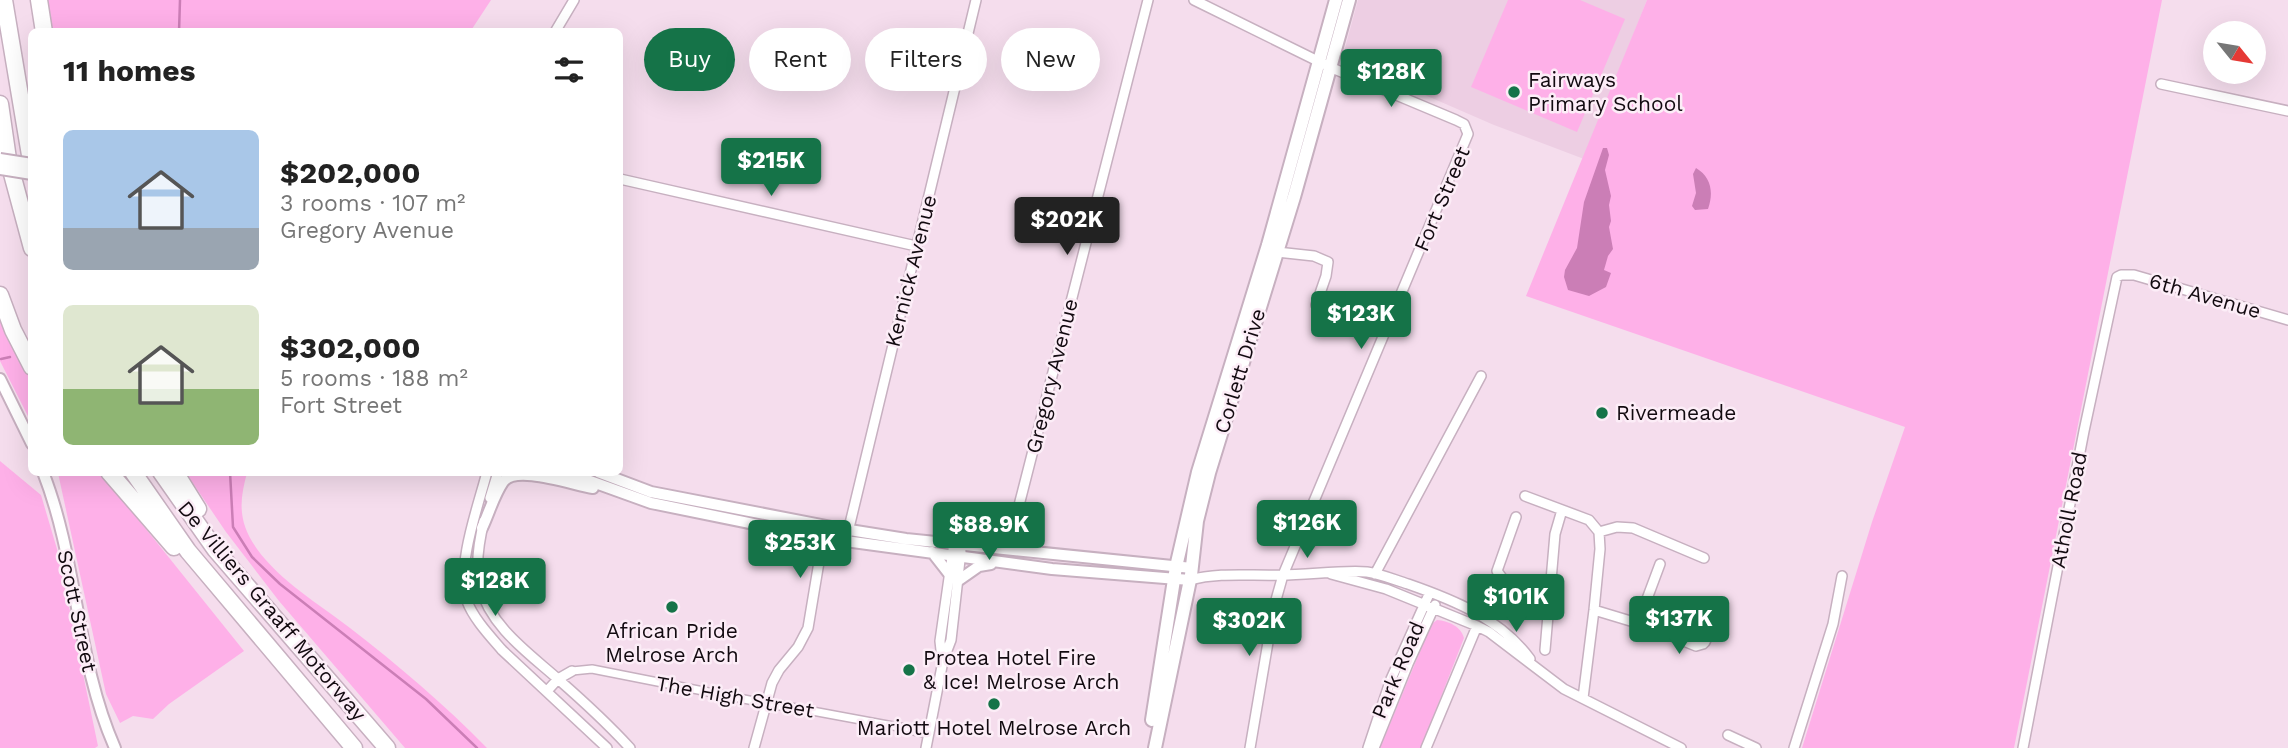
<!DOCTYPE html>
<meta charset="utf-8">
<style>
:root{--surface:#fff;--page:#f2f2f2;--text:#222;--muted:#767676;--accent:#157348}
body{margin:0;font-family:"Work Sans",sans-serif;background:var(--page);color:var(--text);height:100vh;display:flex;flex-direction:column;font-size:26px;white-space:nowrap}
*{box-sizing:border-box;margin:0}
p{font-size:23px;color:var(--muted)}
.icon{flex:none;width:38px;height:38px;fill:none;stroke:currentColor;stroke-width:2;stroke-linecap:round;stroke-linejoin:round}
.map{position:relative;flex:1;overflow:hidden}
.side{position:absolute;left:28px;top:28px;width:595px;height:448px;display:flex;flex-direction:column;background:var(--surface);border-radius:10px;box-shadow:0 7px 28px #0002}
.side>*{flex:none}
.guide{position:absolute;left:644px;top:28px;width:665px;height:63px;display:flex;gap:14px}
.needle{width:46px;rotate:120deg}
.fabs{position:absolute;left:2203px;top:21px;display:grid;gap:14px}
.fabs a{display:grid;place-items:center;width:63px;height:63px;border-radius:50%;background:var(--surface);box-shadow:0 7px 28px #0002;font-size:35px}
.price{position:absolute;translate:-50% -60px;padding:0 16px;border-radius:7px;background:var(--accent);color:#fff;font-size:23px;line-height:46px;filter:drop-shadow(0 2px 4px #0008)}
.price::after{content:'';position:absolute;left:50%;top:42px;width:21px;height:16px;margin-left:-10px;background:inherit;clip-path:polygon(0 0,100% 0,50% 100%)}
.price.current{background:#222;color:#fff}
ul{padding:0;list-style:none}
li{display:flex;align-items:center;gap:21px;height:175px;padding:0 35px}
li span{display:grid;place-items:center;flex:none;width:196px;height:140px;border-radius:10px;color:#555}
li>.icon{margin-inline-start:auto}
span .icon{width:84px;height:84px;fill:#fffc;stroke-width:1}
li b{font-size:30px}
h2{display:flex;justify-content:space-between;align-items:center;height:84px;padding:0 35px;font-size:30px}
.pill{padding:0 24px;border-radius:32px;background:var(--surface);box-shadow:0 7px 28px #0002;font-size:24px;line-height:63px}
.pill.current{background:var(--accent);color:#fff}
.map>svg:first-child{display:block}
.built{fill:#edcee3}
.green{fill:#feb0e8}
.water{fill:#cb7eb6}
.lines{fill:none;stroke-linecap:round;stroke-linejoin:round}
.stream{stroke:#cb7eb6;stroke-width:2.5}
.pedestrian-casing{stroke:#c7b0c0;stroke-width:10}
.minor-casing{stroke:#c7b0c0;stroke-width:12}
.tertiary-casing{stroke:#c7b0c0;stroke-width:14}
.secondary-casing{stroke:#c7b0c0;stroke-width:16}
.motorway-casing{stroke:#c7b0c0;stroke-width:19}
.pedestrian{stroke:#fff;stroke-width:7}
.minor{stroke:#fff;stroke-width:9}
.tertiary{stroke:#fff;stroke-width:10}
.secondary{stroke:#fff;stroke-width:12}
.motorway{stroke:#fff;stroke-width:16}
.tertiary-bridge-casing{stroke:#c7b0c0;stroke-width:14;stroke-linecap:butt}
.tertiary-bridge{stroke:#fff;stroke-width:10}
.poi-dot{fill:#157348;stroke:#fcedf7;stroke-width:2.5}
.labels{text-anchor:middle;stroke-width:5;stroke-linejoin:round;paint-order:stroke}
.poi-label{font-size:21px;fill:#120a10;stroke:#fcedf7;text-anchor:start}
.street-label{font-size:21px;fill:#120a10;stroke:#fcedf7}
</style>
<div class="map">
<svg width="2288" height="748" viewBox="0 0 2288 748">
<rect width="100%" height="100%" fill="#f5dded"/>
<!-- built -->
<path class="built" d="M 1358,0 L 1647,0 L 1584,159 L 1494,125 L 1342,59 Z"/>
<!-- green -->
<path class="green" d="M 46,0 L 491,0 L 470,32 L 52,31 Z
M 1508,0 L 1580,0 L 1625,19 L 1577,132 L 1471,87 Z
M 1647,0 L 2162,0 L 2014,748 L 1802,748 L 1872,522 L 1905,427 L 1526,296 Z
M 0,315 L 31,382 L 31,422 L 0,361 Z
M 0,461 L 41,495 L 57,549 L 98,746 L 95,748 L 0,748 Z
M 58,473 L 101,473 L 244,651 L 169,704 L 153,719 L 133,716 L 120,723 L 106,694 Z
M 186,473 L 247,473 C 239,502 238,522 257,549 C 280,581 319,604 350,628 C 398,665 445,705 487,748 L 405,748 L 279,601 L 226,532 Z
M 1437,620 C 1448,621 1461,626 1464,638 L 1421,748 L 1380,748 L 1426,637 L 1433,623 Z"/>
<!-- water -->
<path class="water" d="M 1603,148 L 1607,148 L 1609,155 L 1605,170 L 1611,196 L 1609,205 L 1611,221 L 1609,227 L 1613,249 L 1608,256 L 1604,270 L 1611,273 L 1606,287 L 1589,296 L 1568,290 L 1564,277 L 1565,270 L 1577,248 L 1584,202 Z
M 1696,168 C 1711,177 1714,192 1708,209 L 1695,210 L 1692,206 L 1696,193 L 1693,174 Z"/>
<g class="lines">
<!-- stream -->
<path class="stream" d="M 179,32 L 180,0
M 1,359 L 10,357
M 230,472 L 233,527 L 252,557 L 280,584 L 426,699 L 477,748"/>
<defs>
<path id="pedestrian" d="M 572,671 L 592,669 L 754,701
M 780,705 L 904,728"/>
<path id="minor" d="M 1194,0 L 1332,68 L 1456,120 L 1464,124 L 1468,134 L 1283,575 L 1274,607 L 1250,748
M 555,32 L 574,0
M 2161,84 L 2288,111
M 620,179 L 916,246
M 1277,252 L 1314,256 L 1328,262 L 1326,276 L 1316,305
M 487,472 C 478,507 456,565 467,601 C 473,618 490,636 502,650 L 607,748
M 1525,496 L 1589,520 L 1599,532 L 1600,549 L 1594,610 L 1583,698
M 490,498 L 498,472
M 1516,517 L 1497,571 L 1503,579 L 1550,589
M 484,521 C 479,541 475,566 480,586 C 490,627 530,654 559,680 C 583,701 608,724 630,748
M 1599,532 L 1617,527 L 1633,528 L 1704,558
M 847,536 L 976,0
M 1012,549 L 1015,521 L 1148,0
M 1331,574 L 1386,589 L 1477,626 L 1489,632 L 1564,689 L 1681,748
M 1375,574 L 1481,376
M 1190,580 C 1219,572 1250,576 1281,575 C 1308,575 1342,570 1367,572 C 1381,574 1395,580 1408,584 C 1454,600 1501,619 1530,659
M 1594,610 L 1647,626 L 1696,646 L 1703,644 L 1705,642 L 1718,613
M 1638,623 L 1660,564
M 1545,650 L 1555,534 L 1562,510
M 942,659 L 940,641 L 954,543
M 547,691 L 558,679 L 572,671
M 754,701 L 780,705
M 904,728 L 929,733
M 1728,735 L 1756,748
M 754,748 L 772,683 L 779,670 L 798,647 L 808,628 L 823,538
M 926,748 L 943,661 L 951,640 L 961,551
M 1368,748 L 1391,679 L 1430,592
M 1374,748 L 1408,664 L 1435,605
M 1426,748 L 1477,626
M 1794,748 L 1833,624 L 1842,576
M 2023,748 L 2084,431 L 2117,277 L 2121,275 L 2134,275 L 2288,320"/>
<path id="tertiary" d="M 0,379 L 32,444
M 43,472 C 78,561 76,660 115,748
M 565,472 L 651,503 L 823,538 L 1052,569 L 1190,580
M 598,472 L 651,492 L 837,528 L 906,539 L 1192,568
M 482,528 C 489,513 494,495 503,482 C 515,464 573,485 593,488
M 932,552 L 950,575
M 959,580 L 979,566 L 991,564"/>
<path id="secondary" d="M 1152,720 L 1176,567 L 1198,472 L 1268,245 L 1336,0
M 1155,748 L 1191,575 L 1197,521 L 1209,473 L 1294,197 L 1349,0"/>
<path id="motorway" d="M 4,0 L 32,167
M 39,0 L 44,32
M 0,104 L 8,159 L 32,248
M 0,295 L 13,330 L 32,367
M 109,472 L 174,547
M 133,472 L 188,551 L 354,748
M 161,472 L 215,549 L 387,748
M 175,472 L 198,509"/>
</defs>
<!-- pedestrian casing -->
<use href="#pedestrian" class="pedestrian-casing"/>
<!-- minor casing -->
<use href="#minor" class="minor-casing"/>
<!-- tertiary casing -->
<use href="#tertiary" class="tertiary-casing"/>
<!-- secondary casing -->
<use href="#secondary" class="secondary-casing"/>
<!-- motorway casing -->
<use href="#motorway" class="motorway-casing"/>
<!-- pedestrian -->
<use href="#pedestrian" class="pedestrian"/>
<!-- minor -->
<use href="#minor" class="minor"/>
<!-- tertiary -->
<use href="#tertiary" class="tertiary"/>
<!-- secondary -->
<use href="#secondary" class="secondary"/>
<!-- motorway -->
<use href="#motorway" class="motorway"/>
<defs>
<path id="tertiary-bridge" d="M 0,159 L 32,164
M 0,169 L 32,174"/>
</defs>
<!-- tertiary-bridge casing -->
<use href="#tertiary-bridge" class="tertiary-bridge-casing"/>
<!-- tertiary-bridge -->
<use href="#tertiary-bridge" class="tertiary-bridge"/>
</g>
<!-- markers -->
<g class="poi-dot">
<circle cx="1514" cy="92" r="7"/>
<circle cx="1602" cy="413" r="7"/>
<circle cx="672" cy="607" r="7"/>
<circle cx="909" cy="670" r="7"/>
<circle cx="994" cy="704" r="7"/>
</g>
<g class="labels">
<!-- poi labels -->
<g class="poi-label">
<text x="1528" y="87">Fairways<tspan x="1528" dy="24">Primary School</tspan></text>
<text x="1616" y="420">Rivermeade</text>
<text x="672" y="638" text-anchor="middle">African Pride<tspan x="672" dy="24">Melrose Arch</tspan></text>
<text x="923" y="665">Protea Hotel Fire<tspan x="923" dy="24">&amp; Ice! Melrose Arch</tspan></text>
<text x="994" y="735" text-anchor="middle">Mariott Hotel Melrose Arch</text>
</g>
<!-- street labels -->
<g class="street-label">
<text transform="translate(1442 199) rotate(-67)" y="7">Fort Street</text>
<text transform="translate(911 271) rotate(-76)" y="7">Kernick Avenue</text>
<text transform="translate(2205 296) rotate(16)" y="7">6th Avenue</text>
<text transform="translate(1240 371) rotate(-73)" y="7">Corlett Drive</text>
<text transform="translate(1052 376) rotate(-76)" y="7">Gregory Avenue</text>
<text transform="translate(2069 510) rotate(-79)" y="7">Atholl Road</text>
<text transform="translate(77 611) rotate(78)" y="7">Scott Street</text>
<text transform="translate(272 611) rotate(50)" y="7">De Villiers Graaff Motorway</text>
<text transform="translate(1398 670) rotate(-67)" y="7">Park Road</text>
<text transform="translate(735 697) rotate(10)" y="7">The High Street</text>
</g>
</g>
</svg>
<div class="fabs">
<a><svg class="needle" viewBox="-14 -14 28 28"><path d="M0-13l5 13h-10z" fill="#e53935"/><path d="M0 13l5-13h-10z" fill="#767676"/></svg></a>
</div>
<b class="price" style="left:1391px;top:109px">$128K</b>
<b class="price" style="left:771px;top:198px">$215K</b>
<b class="price current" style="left:1067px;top:257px">$202K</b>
<b class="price" style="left:1361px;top:351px">$123K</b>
<b class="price" style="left:1307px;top:560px">$126K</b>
<b class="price" style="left:989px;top:562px">$88.9K</b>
<b class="price" style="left:800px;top:580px">$253K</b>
<b class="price" style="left:495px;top:618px">$128K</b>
<b class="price" style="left:1516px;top:634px">$101K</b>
<b class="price" style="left:1679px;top:656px">$137K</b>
<b class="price" style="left:1249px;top:658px">$302K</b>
<div class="guide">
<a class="pill current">Buy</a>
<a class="pill">Rent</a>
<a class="pill">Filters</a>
<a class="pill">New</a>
</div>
<section class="side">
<h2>11 homes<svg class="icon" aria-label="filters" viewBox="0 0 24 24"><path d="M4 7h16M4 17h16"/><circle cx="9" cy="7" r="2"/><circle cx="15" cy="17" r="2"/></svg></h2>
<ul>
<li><span style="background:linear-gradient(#a9c7e8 70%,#9aa5b1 0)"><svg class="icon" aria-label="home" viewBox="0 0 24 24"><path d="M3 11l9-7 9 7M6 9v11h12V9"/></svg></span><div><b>$202,000</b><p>3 rooms · 107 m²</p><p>Gregory Avenue</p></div></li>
<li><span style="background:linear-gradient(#dfe7d0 60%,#8fb573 0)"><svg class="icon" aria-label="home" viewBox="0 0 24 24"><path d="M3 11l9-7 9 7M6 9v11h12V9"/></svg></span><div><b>$302,000</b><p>5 rooms · 188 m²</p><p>Fort Street</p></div></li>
</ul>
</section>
</div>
